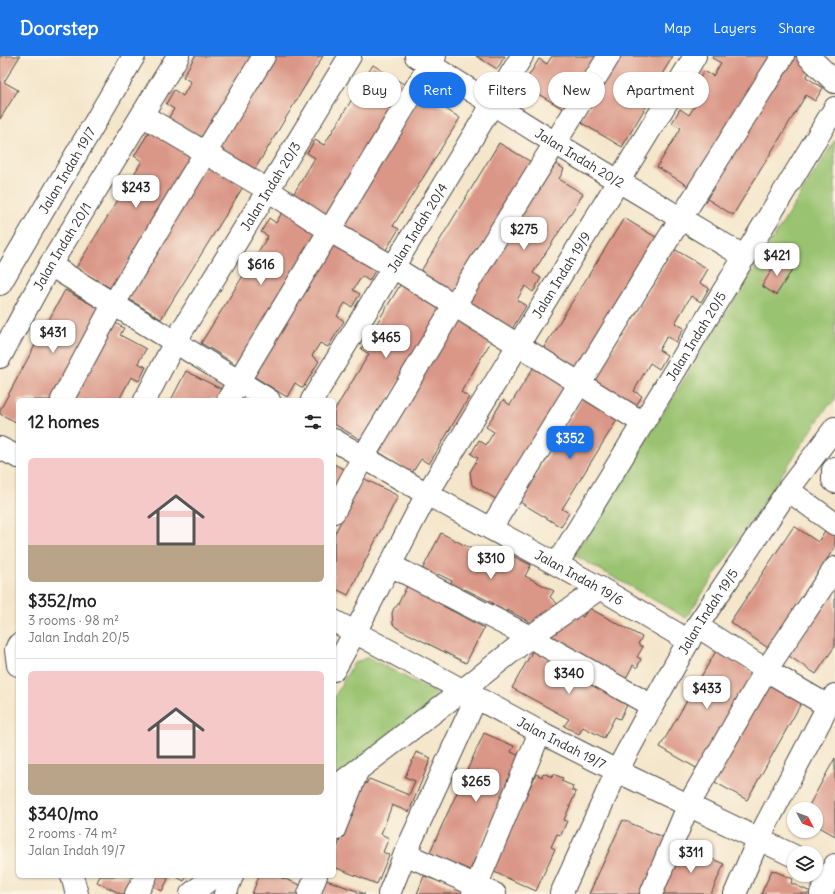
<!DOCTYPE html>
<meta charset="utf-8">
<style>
:root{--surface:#fff;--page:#f2f2f2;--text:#222;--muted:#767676;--line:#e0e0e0;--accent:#1a73e8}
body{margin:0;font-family:Delius,sans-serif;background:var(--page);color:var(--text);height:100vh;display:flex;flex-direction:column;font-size:15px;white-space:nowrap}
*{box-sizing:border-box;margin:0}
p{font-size:13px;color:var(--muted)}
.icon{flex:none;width:22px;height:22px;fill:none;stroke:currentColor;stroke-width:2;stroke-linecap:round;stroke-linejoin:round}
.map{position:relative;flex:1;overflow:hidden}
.panel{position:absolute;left:16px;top:342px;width:320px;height:480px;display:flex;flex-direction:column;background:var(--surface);border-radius:6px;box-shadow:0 1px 3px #0004}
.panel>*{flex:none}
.hud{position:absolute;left:348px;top:16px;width:380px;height:36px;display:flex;gap:8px}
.needle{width:26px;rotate:131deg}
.controls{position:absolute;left:787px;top:746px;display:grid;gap:8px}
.controls a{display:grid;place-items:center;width:36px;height:36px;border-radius:50%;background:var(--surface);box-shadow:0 1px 3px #0004;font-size:20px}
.price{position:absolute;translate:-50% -34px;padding:0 9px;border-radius:8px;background:#fff;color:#222;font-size:13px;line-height:26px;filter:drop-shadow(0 1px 2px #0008)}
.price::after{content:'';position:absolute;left:50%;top:24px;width:12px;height:9px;margin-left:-6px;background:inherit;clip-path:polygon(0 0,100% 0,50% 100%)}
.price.selected{background:var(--accent);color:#fff}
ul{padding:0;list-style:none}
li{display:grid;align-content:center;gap:8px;height:212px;padding:0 12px}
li+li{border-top:1px solid var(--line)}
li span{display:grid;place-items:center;height:124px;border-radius:6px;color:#555}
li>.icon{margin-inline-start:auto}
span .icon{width:72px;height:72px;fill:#fffc;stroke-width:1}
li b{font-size:17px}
h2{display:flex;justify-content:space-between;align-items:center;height:48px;padding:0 12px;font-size:17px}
.chip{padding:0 14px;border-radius:18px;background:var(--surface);box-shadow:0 1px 3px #0004;font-size:14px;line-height:36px}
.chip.selected{background:var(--accent);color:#fff}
header{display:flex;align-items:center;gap:24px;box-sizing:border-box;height:56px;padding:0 20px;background:var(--accent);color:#fff}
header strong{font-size:19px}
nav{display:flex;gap:22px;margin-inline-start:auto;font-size:14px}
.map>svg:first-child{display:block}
.green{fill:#99c36f;stroke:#62774d}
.building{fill:#da9787}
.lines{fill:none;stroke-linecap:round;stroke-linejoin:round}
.minor-casing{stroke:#494743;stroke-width:24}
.minor{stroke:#fff;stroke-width:22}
.labels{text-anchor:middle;stroke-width:4;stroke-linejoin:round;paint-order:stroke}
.street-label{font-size:13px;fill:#2b2b2b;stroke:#fcf5e5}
</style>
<header>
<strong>Doorstep</strong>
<nav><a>Map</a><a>Layers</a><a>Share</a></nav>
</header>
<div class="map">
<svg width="835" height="838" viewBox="0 0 835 838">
<rect width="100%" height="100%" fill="#fcf5e5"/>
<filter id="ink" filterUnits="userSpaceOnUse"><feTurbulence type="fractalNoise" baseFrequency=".025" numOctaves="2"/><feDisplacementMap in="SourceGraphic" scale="8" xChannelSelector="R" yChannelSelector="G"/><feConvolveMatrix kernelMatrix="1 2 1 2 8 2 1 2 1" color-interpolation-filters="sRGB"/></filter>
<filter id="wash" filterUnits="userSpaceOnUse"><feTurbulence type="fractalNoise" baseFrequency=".012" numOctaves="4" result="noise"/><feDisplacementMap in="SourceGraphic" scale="16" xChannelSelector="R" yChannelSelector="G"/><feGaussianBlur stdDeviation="0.9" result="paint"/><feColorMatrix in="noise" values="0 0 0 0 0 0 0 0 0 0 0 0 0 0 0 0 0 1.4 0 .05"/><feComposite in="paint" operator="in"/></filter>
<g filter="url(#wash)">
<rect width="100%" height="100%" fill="#f4e6cb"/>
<!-- green -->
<path class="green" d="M 835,84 L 835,345 L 827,351 L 686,562 L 574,499 Z
M 368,601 L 442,641 L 334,723 L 334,642 L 353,608 Z"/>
<g id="blocks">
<!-- building -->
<path class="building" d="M 0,0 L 20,0 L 4,26 L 18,34 L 0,63 Z
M 195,0 L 255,0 L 202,88 L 166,66 L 174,53 L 166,48 L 174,34 L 183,40 L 191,26 L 183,21 Z
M 271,0 L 323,0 L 252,118 L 214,95 Z
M 476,0 L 505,0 L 497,13 Z
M 552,0 L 599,0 L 565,54 L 523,29 L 539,3 L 547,8 Z
M 620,0 L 673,0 L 651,36 L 654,37 L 622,91 L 580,66 Z
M 713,0 L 775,0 L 773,3 L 769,1 L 690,131 L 657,111 L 681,72 L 672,67 L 680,53 L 689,59 L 697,46 L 688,41 L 704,15 L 713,20 L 721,7 L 712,2 Z
M 791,0 L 795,0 L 813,11 L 806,21 L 823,32 L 815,45 L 806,39 L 733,159 L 704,141 Z
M 373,9 L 410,32 L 328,165 L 291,142 L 315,102 L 307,97 L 315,84 L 324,89 Z
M 422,38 L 460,62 L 393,170 L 399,173 L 382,200 L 338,173 Z
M 151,73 L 194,99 L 112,233 L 76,212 L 142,105 L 134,100 Z
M 499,87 L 533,107 L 452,240 L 418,220 Z
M 553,106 L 564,113 L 559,123 L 583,138 L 533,217 L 541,222 L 533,236 L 525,230 L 517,244 L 526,250 L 510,276 L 465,248 Z
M 206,108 L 243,131 L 161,263 L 124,240 Z
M 284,153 L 320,175 L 237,309 L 201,287 L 268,180 L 261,176 L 269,162 L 276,167 Z
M 624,162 L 659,183 L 577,317 L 541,296 Z
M 332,184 L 377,211 L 369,225 L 362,220 L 353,234 L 360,238 L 352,251 L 345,247 L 337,260 L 344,265 L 328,291 L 320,287 L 312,300 L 319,305 L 303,332 L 295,327 L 287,341 L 250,318 Z
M 674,193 L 708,213 L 700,227 L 709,232 L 701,246 L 691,240 L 675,267 L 684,272 L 676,286 L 667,280 L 659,294 L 667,299 L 659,313 L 650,307 L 634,335 L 642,340 L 634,353 L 592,328 Z
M 778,204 L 793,213 L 776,239 L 762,230 Z
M 402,226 L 444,252 L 363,385 L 334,368 L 334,355 L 369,298 L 361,293 Z
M 65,234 L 102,254 L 54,344 L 18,344 L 18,367 L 0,358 L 0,354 Z
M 457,261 L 493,282 L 461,336 L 469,341 L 437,395 L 429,408 L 421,403 L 412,417 L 377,395 Z
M 110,264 L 124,272 L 120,279 L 146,293 L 138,307 L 146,311 L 139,325 L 131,321 L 119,344 L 68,344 Z
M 535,309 L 569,330 L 504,436 L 501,434 L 496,443 L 472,429 L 470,416 L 478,402 L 471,398 L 479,384 L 486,389 L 494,376 L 486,371 L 503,344 L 510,349 Z
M 186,315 L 225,335 L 220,344 L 171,344 Z
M 585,338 L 620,359 L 562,453 L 569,457 L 561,471 L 520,446 Z
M 334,408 L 347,415 L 334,439 Z
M 363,422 L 398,440 L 348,539 L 334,532 L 334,479 Z
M 794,470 L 818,486 L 826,473 L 835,479 L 835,491 L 768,592 L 730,566 Z
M 441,477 L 497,506 L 503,495 L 531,509 L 525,520 L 554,535 L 550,541 L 560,550 L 536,569 L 507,554 L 505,560 L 490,552 L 493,547 L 465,533 L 462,539 L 448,531 L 452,525 L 438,518 L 435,523 L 421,516 Z
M 409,526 L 446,545 L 443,550 L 484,572 L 466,607 L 397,572 L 393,568 L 392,557 L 394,552 L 397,550 Z
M 835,531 L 835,590 L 816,618 L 789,600 Z
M 589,552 L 642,581 L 638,588 L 643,591 L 637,601 L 641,603 L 637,612 L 633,609 L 625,624 L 546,580 L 577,558 L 583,561 Z
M 533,594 L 618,640 L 616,643 L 627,649 L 620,663 L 615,661 L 604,682 L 583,671 L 579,678 L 564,670 L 569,663 L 512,632 Z
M 716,595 L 754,617 L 698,713 L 660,691 Z
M 768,625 L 803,644 L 747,744 L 713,725 Z
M 484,677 L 514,690 L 511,696 L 522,701 L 469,816 L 429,798 Z
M 416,696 L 431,702 L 409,756 L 392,749 L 381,778 L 389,782 L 383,796 L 389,799 L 377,828 L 334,811 L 334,799 L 363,727 L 366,728 L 369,723 L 409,739 L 415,725 L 405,721 Z
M 835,702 L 835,780 L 816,769 L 816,753 L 807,753 Z
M 543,717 L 552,721 L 553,718 L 563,722 L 561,725 L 573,730 L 572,734 L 576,736 L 564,764 L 567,765 L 561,779 L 557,778 L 551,791 L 555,793 L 536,835 L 492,815 L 536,718 L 542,721 Z
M 623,764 L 667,783 L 643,838 L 589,838 Z
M 680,789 L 724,808 L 711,838 L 658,838 Z
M 772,814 L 793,823 L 791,827 L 815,838 L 761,838 Z
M 100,820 L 137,820 L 130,838 L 121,838 L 97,826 Z
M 154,820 L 163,820 L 168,823 L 162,835 L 150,828 Z
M 175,820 L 187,820 L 184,825 Z
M 259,820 L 277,820 L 303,830 L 300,838 L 252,838 Z
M 424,820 L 463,834 L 462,838 L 417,838 Z
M 321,822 L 365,838 L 315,838 Z"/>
</g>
</g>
<g filter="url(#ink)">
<use href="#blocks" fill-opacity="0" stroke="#494743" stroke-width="1"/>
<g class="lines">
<defs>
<g id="minor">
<path id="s1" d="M 416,0 L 555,87 L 745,201"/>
<path d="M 808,0 L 835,26"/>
<path d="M 142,59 L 268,134 L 330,175 L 393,211 L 643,367"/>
<path d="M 50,209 L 269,344"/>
<path id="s2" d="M 0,228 L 134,0"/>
<path id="s3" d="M 0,301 L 50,209 L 178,0"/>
<path d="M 62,344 L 113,249 L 264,0"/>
<path id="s4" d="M 145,344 L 175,286 L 350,0"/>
<path d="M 228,344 L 238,326 L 435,0"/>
<path id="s5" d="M 312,344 L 522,0"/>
<path id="s6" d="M 334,384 L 427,438 L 600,532 L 689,585"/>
<path d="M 0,392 L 18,401"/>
<path d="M 835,412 L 833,414 L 833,424 L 835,426"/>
<path d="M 788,434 L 835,468"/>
<path d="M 334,456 L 363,401 L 454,250 L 609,0"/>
<path d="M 491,472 L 681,162 L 783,0"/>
<path id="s7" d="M 557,508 L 835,52"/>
<path d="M 390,509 L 530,581 L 652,650"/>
<path id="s8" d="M 334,565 L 540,676 L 617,715 L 794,800"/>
<path d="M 697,570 L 766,614 L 828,650"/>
<path d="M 18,589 L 16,594 L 18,609"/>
<path id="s9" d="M 334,614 L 360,567 L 427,438 L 695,0"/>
<path d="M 334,732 L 463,634 L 530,581 L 600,532"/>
<path d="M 334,774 L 357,716"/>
<path d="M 405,798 L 495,838"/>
<path d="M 72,820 L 77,838"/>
<path d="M 136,838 L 146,820"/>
<path d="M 191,838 L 214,820"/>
<path d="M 225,838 L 232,820"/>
<path d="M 309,838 L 316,820"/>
<path d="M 389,838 L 405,798 L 476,642"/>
<path d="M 473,838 L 540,676"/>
<path id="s10" d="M 561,838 L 617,715 L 652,650 L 697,570 L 788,434 L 835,372"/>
<path d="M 651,838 L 689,748 L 766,614 L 835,512"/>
<path d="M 735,838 L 759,782 L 828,650 L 835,639"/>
<path d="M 821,838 L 835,809"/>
</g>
</defs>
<!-- minor casing -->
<use href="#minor" class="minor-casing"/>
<!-- minor -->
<use href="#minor" class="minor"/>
</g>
</g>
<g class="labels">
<!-- street labels -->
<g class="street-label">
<text dy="5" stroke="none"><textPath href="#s1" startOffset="193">Jalan Indah 20/2</textPath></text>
<text dy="5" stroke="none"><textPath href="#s2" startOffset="132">Jalan Indah 19/7</textPath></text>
<text dy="5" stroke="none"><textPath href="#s4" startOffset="248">Jalan Indah 20/3</textPath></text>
<text dy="5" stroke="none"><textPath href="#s5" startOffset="202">Jalan Indah 20/4</textPath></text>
<text dy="5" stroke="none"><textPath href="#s3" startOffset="127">Jalan Indah 20/1</textPath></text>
<text dy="5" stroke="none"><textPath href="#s9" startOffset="456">Jalan Indah 19/9</textPath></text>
<text dy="5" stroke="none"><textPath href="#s7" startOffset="267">Jalan Indah 20/5</textPath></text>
<text dy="5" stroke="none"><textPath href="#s6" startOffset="281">Jalan Indah 19/6</textPath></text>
<text dy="5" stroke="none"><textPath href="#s10" startOffset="319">Jalan Indah 19/5</textPath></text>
<text dy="5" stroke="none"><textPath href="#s8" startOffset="258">Jalan Indah 19/7</textPath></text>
</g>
</g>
</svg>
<div class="controls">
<a><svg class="needle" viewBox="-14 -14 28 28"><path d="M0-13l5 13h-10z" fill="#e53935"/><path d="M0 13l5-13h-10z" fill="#767676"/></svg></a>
<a><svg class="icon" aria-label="layers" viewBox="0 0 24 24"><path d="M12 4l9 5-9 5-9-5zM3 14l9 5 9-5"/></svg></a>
</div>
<b class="price" style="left:136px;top:153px">$243</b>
<b class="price" style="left:524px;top:195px">$275</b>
<b class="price" style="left:777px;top:221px">$421</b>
<b class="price" style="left:261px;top:230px">$616</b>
<b class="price" style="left:53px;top:298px">$431</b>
<b class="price" style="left:386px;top:303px">$465</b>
<b class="price selected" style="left:570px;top:404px">$352</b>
<b class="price" style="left:491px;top:524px">$310</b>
<b class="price" style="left:569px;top:639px">$340</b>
<b class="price" style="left:707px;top:654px">$433</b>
<b class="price" style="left:476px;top:747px">$265</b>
<b class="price" style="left:691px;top:818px">$311</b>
<div class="hud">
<a class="chip">Buy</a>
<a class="chip selected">Rent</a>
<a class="chip">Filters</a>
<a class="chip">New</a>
<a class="chip">Apartment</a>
</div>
<section class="panel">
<h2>12 homes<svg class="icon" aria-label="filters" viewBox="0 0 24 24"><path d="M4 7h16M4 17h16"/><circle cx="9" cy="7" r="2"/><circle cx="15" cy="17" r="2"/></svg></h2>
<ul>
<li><span style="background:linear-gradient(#f6c9c9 70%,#b9a48a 0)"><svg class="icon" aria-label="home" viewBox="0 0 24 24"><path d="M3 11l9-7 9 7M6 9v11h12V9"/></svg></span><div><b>$352/mo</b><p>3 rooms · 98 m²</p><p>Jalan Indah 20/5</p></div></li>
<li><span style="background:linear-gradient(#f6c9c9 75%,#b9a48a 0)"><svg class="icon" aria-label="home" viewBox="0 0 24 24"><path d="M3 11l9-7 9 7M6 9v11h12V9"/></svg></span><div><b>$340/mo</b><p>2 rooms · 74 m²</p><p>Jalan Indah 19/7</p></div></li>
</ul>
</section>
</div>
